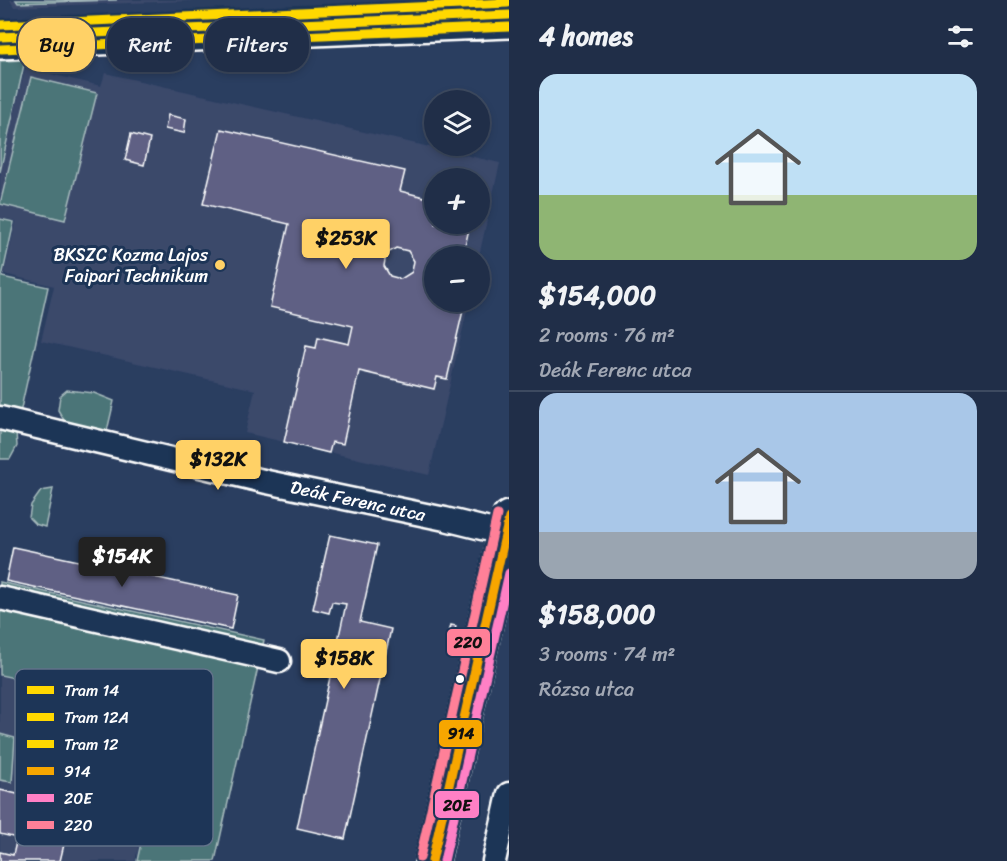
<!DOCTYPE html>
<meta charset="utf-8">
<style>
:root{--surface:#202e48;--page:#28364f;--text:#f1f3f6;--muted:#a2a8b4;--line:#3d4a60;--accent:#ffd166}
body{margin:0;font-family:Sriracha,sans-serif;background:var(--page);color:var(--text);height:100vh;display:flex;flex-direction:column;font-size:22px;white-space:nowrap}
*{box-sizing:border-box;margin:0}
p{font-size:20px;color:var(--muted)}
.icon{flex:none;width:33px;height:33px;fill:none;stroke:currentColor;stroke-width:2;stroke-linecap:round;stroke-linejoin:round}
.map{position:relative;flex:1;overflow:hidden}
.panel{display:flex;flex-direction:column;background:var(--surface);width:498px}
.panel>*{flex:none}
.top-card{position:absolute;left:18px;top:18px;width:400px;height:54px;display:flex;gap:12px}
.fabs{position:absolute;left:424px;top:90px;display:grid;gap:12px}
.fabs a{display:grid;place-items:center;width:66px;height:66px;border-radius:50%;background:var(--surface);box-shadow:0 3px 9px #0003,0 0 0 2px var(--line);font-size:30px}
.price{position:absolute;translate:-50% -51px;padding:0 14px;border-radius:6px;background:var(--accent);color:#111;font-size:20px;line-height:39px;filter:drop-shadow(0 2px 3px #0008)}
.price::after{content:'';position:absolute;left:50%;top:36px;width:18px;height:14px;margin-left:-9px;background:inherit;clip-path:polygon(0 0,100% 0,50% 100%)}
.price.selected{background:#222;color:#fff}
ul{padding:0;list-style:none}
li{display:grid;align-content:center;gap:12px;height:318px;padding:0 30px}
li+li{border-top:2px solid var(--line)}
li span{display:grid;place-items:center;height:186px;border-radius:18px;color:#555}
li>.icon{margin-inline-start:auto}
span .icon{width:108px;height:108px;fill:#fffc;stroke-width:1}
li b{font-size:26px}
h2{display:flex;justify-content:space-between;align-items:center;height:72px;padding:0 30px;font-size:26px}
.tag{padding:0 21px;border-radius:24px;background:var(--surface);box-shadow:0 3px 9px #0003,0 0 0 2px var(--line);font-size:21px;line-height:54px}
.tag.selected{background:var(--accent);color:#111}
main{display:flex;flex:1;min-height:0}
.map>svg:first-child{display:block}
.built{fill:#3a486b;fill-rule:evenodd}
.green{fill:#4c7478;stroke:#a6babc;stroke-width:1.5}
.building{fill:#5f6084;stroke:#fff;stroke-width:1.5;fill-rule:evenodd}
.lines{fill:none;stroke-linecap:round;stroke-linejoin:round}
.street-casing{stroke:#fff;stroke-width:27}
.secondary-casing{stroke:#fff;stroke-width:38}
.street{stroke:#1d3557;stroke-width:22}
.secondary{stroke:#1d3557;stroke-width:33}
.bus-1-casing{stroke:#1d3557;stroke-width:14}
.bus-2-casing{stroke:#1d3557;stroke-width:14}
.bus-3-casing{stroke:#1d3557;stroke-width:14}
.bus-1{stroke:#f7a600;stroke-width:9}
.bus-2{stroke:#ff80c5;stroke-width:9}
.bus-3{stroke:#ff8098;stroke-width:9}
.tram-1-casing{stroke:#1d3557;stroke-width:14}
.tram-2-casing{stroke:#1d3557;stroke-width:14}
.tram-3-casing{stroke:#1d3557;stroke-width:14}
.tram-1{stroke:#ffd800;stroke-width:9}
.tram-2{stroke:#ffd800;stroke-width:9}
.tram-3{stroke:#ffd800;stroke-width:9}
.poi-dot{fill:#ffd166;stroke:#1d3557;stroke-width:2}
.bus-dot{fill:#fff;stroke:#1d3557;stroke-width:2}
.labels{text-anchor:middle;stroke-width:6;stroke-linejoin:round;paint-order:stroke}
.poi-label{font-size:18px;fill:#fff;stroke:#1d3557;text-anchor:end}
.street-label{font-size:18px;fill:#fff;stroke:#1d3557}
.key{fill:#1d3557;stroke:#617289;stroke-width:1.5}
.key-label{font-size:16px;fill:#fff}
.line-badge{stroke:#1d3557;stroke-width:2}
.pale-badge-label{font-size:16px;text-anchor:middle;font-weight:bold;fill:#111}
</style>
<main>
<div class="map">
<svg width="509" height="861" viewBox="0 0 509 861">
<rect width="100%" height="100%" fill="#2a3e60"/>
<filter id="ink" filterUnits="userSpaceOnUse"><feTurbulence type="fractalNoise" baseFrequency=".0167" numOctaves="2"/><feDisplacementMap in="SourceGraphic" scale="12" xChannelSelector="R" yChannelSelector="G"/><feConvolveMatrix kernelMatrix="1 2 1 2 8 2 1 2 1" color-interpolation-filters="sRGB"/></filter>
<g filter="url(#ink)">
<!-- built -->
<path class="built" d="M 10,0 L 217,0 L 14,7 Z
M 25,68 L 101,86 L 105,73 L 500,163 L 479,256 L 435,256 L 435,302 L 469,302 L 429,475 L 245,433 L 255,390 L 41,341 L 54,286 L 4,274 L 16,221 L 0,218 L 0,175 ZM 435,178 L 480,178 L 480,224 L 435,224 Z
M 0,676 L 170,716 L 135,861 L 0,861 Z"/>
<!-- green -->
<path class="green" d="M 16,0 L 117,0 L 18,3 Z
M 25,60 L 0,172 L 0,61 Z
M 31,77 L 97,93 L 65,220 L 0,204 Z
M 0,219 L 14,222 L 2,277 L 48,287 L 20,413 L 0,408 Z
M 67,390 L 94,393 L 114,401 L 107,431 L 65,422 L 58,410 L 60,396 Z
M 0,430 L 16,433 L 17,446 L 10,459 L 0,459 Z
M 53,489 L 45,527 L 35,524 L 29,518 L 31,505 L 41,491 Z
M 0,582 L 264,640 L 215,861 L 137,861 L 170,712 L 0,675 Z
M 0,734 L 15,738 L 12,782 L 0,780 Z"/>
<!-- building -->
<path class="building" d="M 483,36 L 483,41 L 466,41 L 466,37 Z
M 168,115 L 186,119 L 184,133 L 165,129 Z
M 221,129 L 405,171 L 400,191 L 428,198 L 433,177 L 441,178 L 435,178 L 435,224 L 470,224 L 463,256 L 435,256 L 435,302 L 465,302 L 447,379 L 437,377 L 434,389 L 359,371 L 343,444 L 332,442 L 329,453 L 284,442 L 306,346 L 316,348 L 318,337 L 349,344 L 353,326 L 270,307 L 289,224 L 203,204 ZM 396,248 L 408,251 L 414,261 L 412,272 L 401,279 L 390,276 L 384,266 L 386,254 Z
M 131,134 L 150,139 L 144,165 L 125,160 Z
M 330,535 L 377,545 L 360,622 L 391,629 L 345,839 L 297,828 L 346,604 L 332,602 L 329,613 L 313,609 Z
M 13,547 L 238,595 L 231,629 L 6,581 Z
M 451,625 L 456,626 L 453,639 L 448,638 Z
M 0,790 L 73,807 L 60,861 L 0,861 L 0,852 L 13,855 L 17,838 L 0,834 Z"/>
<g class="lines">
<defs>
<path id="street" d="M 0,418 L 267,482 L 445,519 L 506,534
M 0,598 L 279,661
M 494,861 L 509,794"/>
<path id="secondary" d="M 0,42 L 509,21
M 432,861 L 509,518"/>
</defs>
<!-- street casing -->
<use href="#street" class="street-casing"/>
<!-- secondary casing -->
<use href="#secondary" class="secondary-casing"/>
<!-- street -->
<use href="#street" class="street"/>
<!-- secondary -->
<use href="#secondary" class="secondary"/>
<defs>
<path id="bus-1" d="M 0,42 L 509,21
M 432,861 L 509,518"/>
<path id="bus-2" d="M 444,861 L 509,573"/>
<path id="bus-3" d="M 420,858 L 497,515"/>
</defs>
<!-- bus-1 casing -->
<use href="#bus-1" class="bus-1-casing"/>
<!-- bus-2 casing -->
<use href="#bus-2" class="bus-2-casing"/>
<!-- bus-3 casing -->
<use href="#bus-3" class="bus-3-casing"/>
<!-- bus-1 -->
<use href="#bus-1" class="bus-1"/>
<!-- bus-2 -->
<use href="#bus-2" class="bus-2"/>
<!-- bus-3 -->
<use href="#bus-3" class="bus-3"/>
<defs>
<path id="tram-1" d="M 0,37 L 509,15"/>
<path id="tram-2" d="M 1,49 L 509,27"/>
<path id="tram-3" d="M 0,25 L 508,3"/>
</defs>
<!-- tram-1 casing -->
<use href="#tram-1" class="tram-1-casing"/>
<!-- tram-2 casing -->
<use href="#tram-2" class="tram-2-casing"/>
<!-- tram-3 casing -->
<use href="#tram-3" class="tram-3-casing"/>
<!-- tram-1 -->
<use href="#tram-1" class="tram-1"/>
<!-- tram-2 -->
<use href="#tram-2" class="tram-2"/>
<!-- tram-3 -->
<use href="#tram-3" class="tram-3"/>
</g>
</g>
<!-- markers -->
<circle class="poi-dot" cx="220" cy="265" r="6"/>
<circle class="bus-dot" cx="460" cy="679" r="5"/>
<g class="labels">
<!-- poi labels -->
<g class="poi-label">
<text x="208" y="261">BKSZC Kozma Lajos<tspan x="208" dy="21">Faipari Technikum</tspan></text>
</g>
<!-- street labels -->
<g class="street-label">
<text transform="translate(358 501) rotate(12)" y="6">Deák Ferenc utca</text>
</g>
</g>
<!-- legend -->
<rect x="15" y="669" width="198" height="177" rx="9" class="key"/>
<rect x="27" y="686" width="27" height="8" fill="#ffd800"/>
<rect x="27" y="713" width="27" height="8" fill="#ffd800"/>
<rect x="27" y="740" width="27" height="8" fill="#ffd800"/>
<rect x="27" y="767" width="27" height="8" fill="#f7a600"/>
<rect x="27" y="794" width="27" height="8" fill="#ff80c5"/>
<rect x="27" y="821" width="27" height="8" fill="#ff8098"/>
<g class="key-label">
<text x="64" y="696">Tram 14</text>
<text x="64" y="723">Tram 12A</text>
<text x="64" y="750">Tram 12</text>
<text x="64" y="777">914</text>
<text x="64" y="804">20E</text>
<text x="64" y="831">220</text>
</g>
<g class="line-badge">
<rect x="446" y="628" width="45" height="29" rx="6" fill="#ff8098"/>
<rect x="438" y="719" width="45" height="29" rx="6" fill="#f7a600"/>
<rect x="434" y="790" width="46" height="29" rx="6" fill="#ff80c5"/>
</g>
<g class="pale-badge-label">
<text x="468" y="648">220</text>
<text x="461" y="739">914</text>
<text x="457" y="811">20E</text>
</g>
</svg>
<div class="fabs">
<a><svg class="icon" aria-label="layers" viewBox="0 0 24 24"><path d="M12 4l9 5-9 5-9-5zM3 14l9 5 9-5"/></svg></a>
<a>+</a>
<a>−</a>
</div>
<b class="price" style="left:346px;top:270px">$253K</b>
<b class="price" style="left:218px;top:491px">$132K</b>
<b class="price selected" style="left:122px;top:588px">$154K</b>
<b class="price" style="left:344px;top:690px">$158K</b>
<div class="top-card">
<a class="tag selected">Buy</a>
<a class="tag">Rent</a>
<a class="tag">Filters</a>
</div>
</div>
<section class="panel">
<h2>4 homes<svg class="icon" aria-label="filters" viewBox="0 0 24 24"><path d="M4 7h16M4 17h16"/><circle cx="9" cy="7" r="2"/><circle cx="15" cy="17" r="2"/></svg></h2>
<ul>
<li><span style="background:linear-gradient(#bfe0f5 65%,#8fb573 0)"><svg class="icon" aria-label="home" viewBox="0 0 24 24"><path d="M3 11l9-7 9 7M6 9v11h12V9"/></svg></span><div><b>$154,000</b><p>2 rooms · 76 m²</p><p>Deák Ferenc utca</p></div></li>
<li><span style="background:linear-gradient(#a9c7e8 75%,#9aa5b1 0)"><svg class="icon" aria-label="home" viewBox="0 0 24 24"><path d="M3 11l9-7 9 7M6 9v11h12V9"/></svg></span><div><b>$158,000</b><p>3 rooms · 74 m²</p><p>Rózsa utca</p></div></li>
</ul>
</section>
</main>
